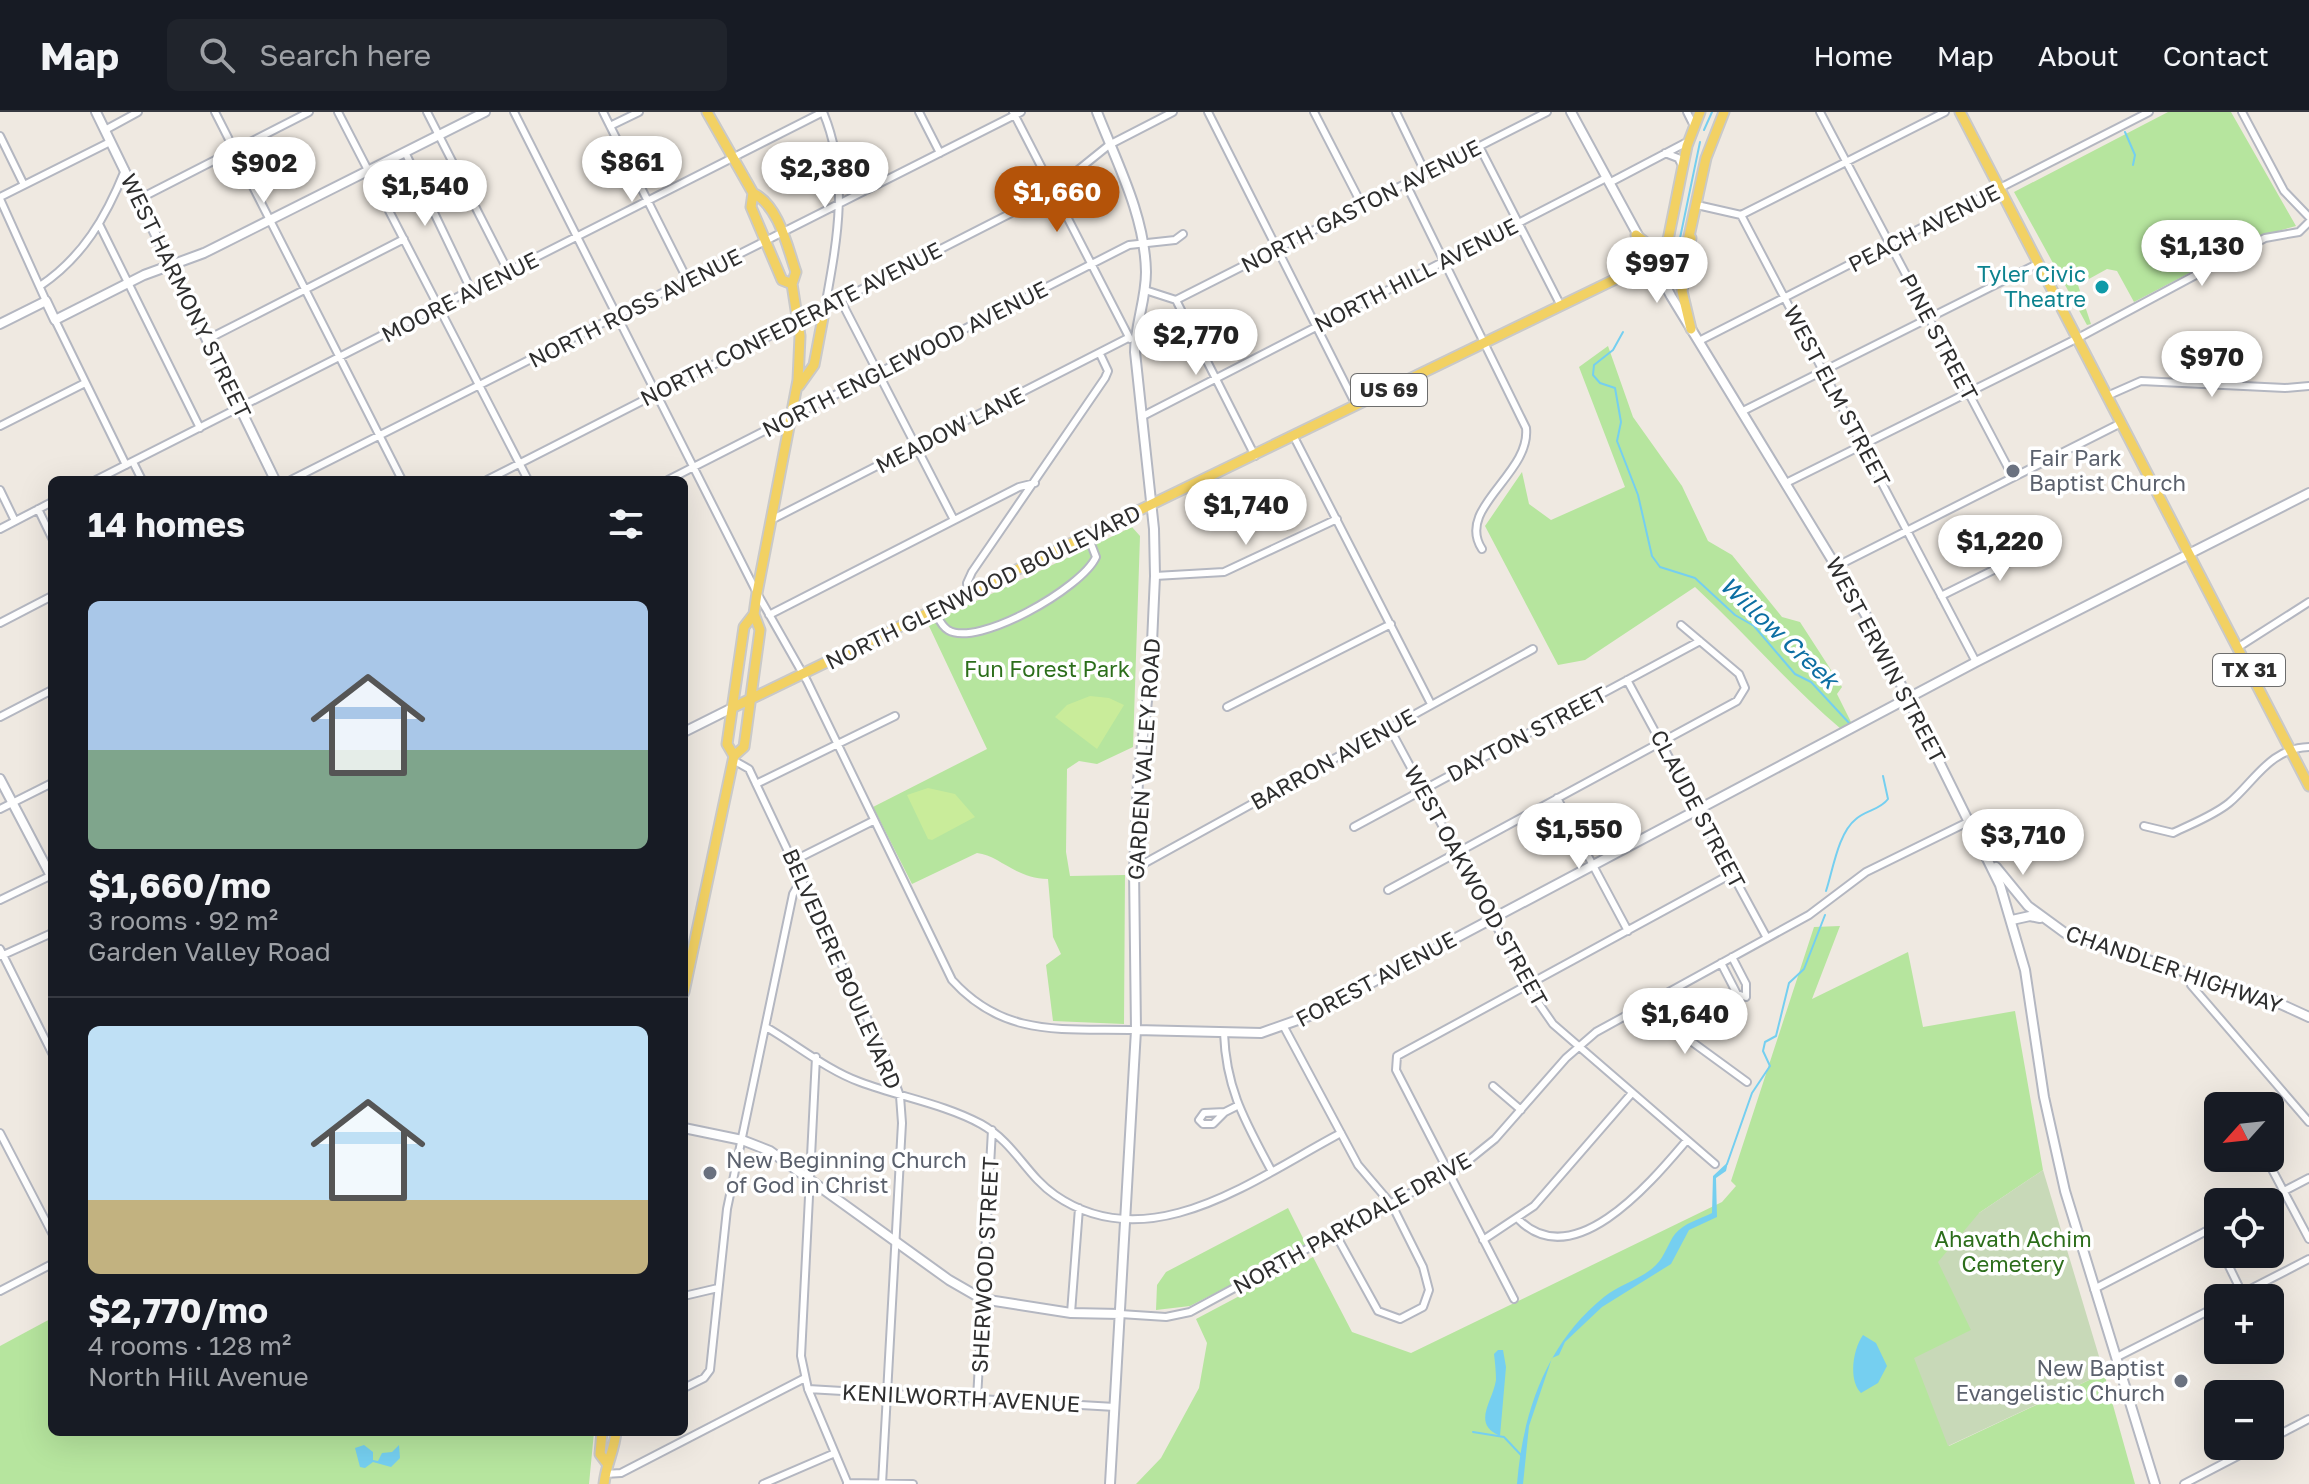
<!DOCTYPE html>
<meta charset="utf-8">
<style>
:root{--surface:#171b24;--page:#20242c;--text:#f1f3f6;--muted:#9ea1a6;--line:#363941;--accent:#b45309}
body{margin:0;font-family:"Golos Text",sans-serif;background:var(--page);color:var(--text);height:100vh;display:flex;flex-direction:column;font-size:30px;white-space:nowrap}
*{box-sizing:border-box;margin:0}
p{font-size:26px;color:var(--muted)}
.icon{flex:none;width:44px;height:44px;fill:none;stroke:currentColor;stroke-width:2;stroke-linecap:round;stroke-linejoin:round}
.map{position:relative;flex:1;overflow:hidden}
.side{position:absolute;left:48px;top:364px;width:640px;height:960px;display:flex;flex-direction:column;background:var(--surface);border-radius:12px;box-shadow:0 8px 32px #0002}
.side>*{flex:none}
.needle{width:52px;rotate:243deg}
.fabs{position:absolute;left:2204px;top:980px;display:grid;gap:16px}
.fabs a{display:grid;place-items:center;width:80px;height:80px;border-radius:12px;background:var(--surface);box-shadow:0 8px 32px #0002;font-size:40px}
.price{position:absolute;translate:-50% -68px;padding:0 18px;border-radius:28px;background:#fff;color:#222;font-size:26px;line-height:52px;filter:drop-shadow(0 2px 4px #0008)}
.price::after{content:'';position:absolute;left:50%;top:48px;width:24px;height:18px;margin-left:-12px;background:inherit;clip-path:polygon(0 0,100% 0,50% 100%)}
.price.current{background:var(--accent);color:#fff}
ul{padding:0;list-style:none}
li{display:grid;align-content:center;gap:16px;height:424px;padding:0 40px}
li+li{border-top:2px solid var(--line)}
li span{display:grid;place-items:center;height:248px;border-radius:12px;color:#555}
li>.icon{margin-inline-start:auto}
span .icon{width:144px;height:144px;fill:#fffc;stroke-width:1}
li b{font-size:34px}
h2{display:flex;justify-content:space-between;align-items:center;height:96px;padding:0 40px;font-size:34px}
header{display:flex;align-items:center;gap:48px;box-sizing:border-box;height:112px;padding:0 40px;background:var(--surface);border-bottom:2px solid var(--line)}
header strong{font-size:38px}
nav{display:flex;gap:44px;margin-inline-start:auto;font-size:28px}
.search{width:560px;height:72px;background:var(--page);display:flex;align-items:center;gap:20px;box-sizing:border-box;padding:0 28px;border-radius:12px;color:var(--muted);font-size:30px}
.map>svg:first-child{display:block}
.green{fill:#b6e59e}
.cemetery{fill:#c8d9b8}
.pitch{fill:#c9ec9a}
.water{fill:#75cff0}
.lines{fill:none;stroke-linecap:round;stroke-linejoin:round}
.stream{stroke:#75cff0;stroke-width:2}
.street-casing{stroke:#b4b7c1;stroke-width:10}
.secondary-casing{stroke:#b4b7c1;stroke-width:12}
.primary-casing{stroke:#c9c9c9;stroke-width:13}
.street{stroke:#fff;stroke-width:6}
.secondary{stroke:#fff;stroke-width:8}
.primary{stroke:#f2d163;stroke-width:9}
.culture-dot{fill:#0f9aa8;stroke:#fff;stroke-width:3}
.worship-dot{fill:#6b7280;stroke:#fff;stroke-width:3}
.labels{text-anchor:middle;stroke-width:7;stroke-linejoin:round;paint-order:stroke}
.shield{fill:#fff;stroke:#6d6d6d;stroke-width:2}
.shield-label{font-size:20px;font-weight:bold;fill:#2e2e2e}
.street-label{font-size:22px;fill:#2e2e2e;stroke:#fff}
.culture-label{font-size:22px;fill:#0d838f;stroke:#fff;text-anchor:end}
.worship-label{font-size:22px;fill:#5b616d;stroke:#fff;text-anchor:start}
.park-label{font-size:22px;fill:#2c6e1b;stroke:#fff}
.water-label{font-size:24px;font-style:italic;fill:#0d6fa3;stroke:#fff}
</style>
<header>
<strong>Map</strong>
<div class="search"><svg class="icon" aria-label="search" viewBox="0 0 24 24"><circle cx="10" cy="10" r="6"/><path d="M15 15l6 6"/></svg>Search here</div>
<nav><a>Home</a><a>Map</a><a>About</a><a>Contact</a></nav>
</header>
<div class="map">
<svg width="2309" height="1372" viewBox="0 0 2309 1372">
<rect width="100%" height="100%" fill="#efe9e1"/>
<!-- green -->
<path class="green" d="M 2168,0 L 2231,0 L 2296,114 L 2260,124 L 2134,190 L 2117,159 L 2107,157 L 2078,173 L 2091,212 L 2087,213 L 2014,80 Z
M 1608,234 L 1633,305 L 1682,374 L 1708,429 L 1732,443 L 1782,505 L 1800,510 L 1842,575 L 1837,582 L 1852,612 L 1841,617 C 1789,573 1745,521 1695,475 L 1585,548 L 1558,553 L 1485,414 L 1522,360 L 1529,392 L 1551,408 L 1625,375 L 1579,255 Z
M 1132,415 L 1140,424 L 1133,635 L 1097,652 L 1079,649 L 1067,657 L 1066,740 L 1070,764 L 1125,763 L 1124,912 L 1053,909 L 1046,853 L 1061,842 L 1053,825 L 1048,767 C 1014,766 999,743 977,741 L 912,772 L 873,695 L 987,637 L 928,512 Z
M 1840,814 L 1812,887 L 1908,840 L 1923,915 L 2015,899 L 2043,1058 L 1979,1101 L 1971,1218 L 1949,1334 L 2104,1261 L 2135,1372 L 1136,1372 L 1161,1346 L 1199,1276 L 1207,1231 L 1196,1207 L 1313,1145 L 1352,1220 L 1411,1241 L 1722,1090 L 1736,1074 L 1731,1069 L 1814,815 Z
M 1288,1096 L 1307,1134 L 1190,1194 L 1156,1198 L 1157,1173 L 1166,1160 Z
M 52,1206 L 52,1320 L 594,1320 L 589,1372 L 0,1372 L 0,1234 Z"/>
<!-- cemetery -->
<path class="cemetery" d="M 2043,1058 L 2104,1261 L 1948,1334 L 1914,1246 L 1971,1218 L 1938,1150 L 1979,1101 Z"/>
<!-- pitch -->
<path class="pitch" d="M 1090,584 L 1109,586 L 1124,593 L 1097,637 L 1055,605 L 1067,593 Z
M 928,676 L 955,682 L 975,705 L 932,728 L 928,727 L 907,683 Z"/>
<!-- water -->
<path class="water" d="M 1728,1050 L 1726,1059 L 1716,1066 L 1717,1105 L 1689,1118 L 1671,1152 L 1602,1195 L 1565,1230 L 1559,1243 L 1552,1246 L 1529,1314 L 1523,1372 L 1517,1372 C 1523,1297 1548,1230 1604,1185 C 1620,1172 1642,1167 1656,1153 C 1665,1144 1668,1131 1675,1122 C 1684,1111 1700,1107 1712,1101 L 1713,1064 Z
M 1863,1223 L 1876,1231 L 1887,1254 L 1878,1271 L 1861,1281 C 1848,1268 1853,1237 1863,1223 Z
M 1498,1238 L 1503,1238 L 1506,1255 L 1500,1324 C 1471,1312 1493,1289 1496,1268 C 1496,1260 1495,1250 1494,1242 Z
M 364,1333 L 373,1340 L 373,1348 L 378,1349 L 382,1341 L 392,1340 L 399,1333 L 400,1346 L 391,1355 L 373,1350 L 365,1356 L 360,1355 L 355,1336 Z"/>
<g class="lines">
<!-- stream -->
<path class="stream" d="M 1704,18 L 1712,0
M 2125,20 L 2135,43 L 2133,53
M 1679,131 L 1700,30
M 1672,167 L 1677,142
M 1623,220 L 1613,238 L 1594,253 L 1593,263 L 1600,271 L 1615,276 L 1621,310 L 1617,329 L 1638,383 L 1652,444 L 1660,455 L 1695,466 L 1735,503 L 1754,514 L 1795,562 L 1811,570 L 1850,612
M 1826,779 C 1833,758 1838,721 1856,707 C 1866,698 1880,698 1888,687 L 1883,664
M 1727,1052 L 1752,981 L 1770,954 L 1763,939 L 1765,930 L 1776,924 L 1789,871 L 1804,857 L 1825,803
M 1473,1320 L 1504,1325 L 1521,1343"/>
<defs>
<path id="street" d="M 215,0 L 402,368
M 338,0 L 528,368
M 427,0 L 509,161
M 514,0 L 757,481 L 807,569 L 952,868 C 1005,927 1065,916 1136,918
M 603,0 L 688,169
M 823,0 C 850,64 837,129 825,195
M 919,0 L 940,41
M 1013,0 L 1130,227
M 1208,0 L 1356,293
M 1314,0 L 1362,93
M 1396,0 L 1426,62
M 1687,0 L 1694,14
M 1820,0 L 2013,365
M 2242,0 L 2284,79 L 2309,105
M 610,14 L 639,0
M 105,18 L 138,0
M 0,24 L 24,73
M 1479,34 L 1561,194
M 405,40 L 472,180
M 1665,41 L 1678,46 L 1682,53
M 1609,71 L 1689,29
M 1406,72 L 1526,316 C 1531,362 1455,396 1482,437
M 0,85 L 110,30
M 0,87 L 46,189
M 139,87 L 309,0
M 1697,93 L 1741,103 L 1945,0
M 1741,103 L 1976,550
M 99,112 L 200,316
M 40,174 C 83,145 106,105 125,58
M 1145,178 L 1176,188 L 1255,344
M 840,187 L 954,408
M 1176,188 L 1547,0
M 55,208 L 126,353
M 208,227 L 404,127
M 1699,229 L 2149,0
M 2107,284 L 2141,269 L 2285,276 L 2309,274
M 1743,299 L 2039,151
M 1141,305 L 1606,66
M 0,314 L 85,271
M 1294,325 L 1431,592
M 133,350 L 142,368
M 96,368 L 823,0
M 291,368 L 1021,0
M 487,368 L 1031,91 L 1052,79 L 1109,33 L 1173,0
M 668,368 L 1129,133 L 1175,128 L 1183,122
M 1786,371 L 2078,226 L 2265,126 L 2299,120 L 2309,110
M 0,378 L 15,409
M 38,397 L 52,426
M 771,408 L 1128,226
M 0,417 L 52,390
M 1837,454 L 2121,311
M 1155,464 L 1224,460 L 1337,407
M 968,482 L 967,471 L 972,460 L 1105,266 L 1108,259 L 1100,242
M 1941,484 L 2046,432
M 934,498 C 938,505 941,514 948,518 C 977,536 1082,476 1096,445 L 1088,424
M 769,503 L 1019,375 L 1035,371
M 0,511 L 52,484
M 2237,536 L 2309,490
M 1627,568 L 1767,826
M 1227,595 L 1391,512
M 0,605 L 52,578
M 1389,615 L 1535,886 L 1553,912 L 1715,1052
M 733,648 L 749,657 L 886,946 L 900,984 L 902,1011 L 882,1372
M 756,672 L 895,604
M 1557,686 L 1628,819
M 0,697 L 52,671
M 2144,714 L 2173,721 C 2191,712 2213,704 2229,691 C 2255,669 2270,636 2309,635
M 1354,715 L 1700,529
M 793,749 L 873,709
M 1134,757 L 1533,537
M 1388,778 L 1737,589 L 1745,576 L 1739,562 L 1681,513
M 0,788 L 52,763
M 0,837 L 52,941
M 1,844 L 52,821
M 1721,851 L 1737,882 L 1746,885 L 1746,872 L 1732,845
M 2189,862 L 2191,873 L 2309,1010
M 1660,884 L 1684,924 L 1747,970
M 766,915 C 797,933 827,958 860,970 C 900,985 944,992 981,1012 C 1015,1031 1026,1063 1055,1083 C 1150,1149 1257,1065 1341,1021
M 1284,915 L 1358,1053 L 1392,1093 L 1423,1155 L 1429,1178 L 1423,1195 L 1400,1207 L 1378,1199 L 1336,1123
M 1224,921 C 1226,977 1245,1009 1271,1058
M 816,945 L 801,1244 L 808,1277 L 848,1372
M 1493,974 L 1521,998
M 1225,1000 L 1213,1012 L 1203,1012 L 1199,1008 L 1204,1001 L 1225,1000 L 1237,994
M 0,1021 L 52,1121
M 2266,1046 L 2309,1127
M 2263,1090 L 2309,1066
M 1518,1107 C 1574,1164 1652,1069 1687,1028
M 2211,1117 L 2218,1131
M 1483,1128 L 1534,1094 L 1632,981
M 2223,1142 L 2242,1181
M 2094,1177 L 2218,1113
M 0,1179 L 52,1152
M 684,1184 L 718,1176
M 2233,1186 L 2309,1147
M 1514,1187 L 1396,958 L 1397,944 L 1733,761
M 1071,1201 L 1079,1096
M 1120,1202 L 1166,1205 L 1190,1200 L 1464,1052 L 1495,1027 L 1566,946 L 1596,920 L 1809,803 L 1866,760 L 1970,709
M 2117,1245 L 2218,1194
M 684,1276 L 704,1266 L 710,1258 L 727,1097 L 793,782 L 801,768
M 808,1277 L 1115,1295
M 977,1287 L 992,1018
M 2270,1327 L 2309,1307
M 605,1362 L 621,1361 L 805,1266
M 847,1371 L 913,1372
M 763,1372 L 835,1341
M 2184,1372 L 2257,1334"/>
<path id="secondary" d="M 96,0 L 275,368
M 1097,0 C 1117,51 1145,104 1146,160 C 1146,188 1135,213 1135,240 L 1154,417 L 1155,464 L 1151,553 L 1138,669 L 1134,757 L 1136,918 L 1110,1372
M 1571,0 L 1671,184 L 1870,510 L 2000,773 L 2025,858 L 2044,985 L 2065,1079 L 2155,1372
M 0,212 L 46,189 L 55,208 L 144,163 L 204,141 L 485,0
M 684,620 L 734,595
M 0,667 L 52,766
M 1996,755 L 2028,794 L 2065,821 L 2274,889 L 2309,905
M 2012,808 L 2030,804 L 2040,806
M 1136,918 L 1261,921 L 1309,904 L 1976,550 L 2309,381
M 684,1016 L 742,1028 L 770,1039 L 949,1168 L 982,1187 L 1071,1201 L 1120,1202"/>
<path id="primary" d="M 1960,0 L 2309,674
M 753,81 L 751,95 L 782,168 L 792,172
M 1636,123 L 1650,134 L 1664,133
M 1629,159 L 1668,128 L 1687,34 L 1700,0
M 1691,217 L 1682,179 L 1691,126
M 799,274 L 814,253 L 825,195
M 734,595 L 1624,163 L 1642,158 L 1688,129 L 1706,46 L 1724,0
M 734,644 L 727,632 L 744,515 L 754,502
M 684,880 L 734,644 L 744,635 L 760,518 L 754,502 L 757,481 L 798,268 L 800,224 L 792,172 L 796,160 C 787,134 779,94 753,81 L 707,0
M 602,1320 L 600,1342 L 606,1350
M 604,1372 C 606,1352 614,1340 616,1320"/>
</defs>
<!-- street casing -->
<use href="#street" class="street-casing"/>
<!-- secondary casing -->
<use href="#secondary" class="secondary-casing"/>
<!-- primary casing -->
<use href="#primary" class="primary-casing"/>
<!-- street -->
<use href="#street" class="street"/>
<!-- secondary -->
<use href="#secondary" class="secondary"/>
<!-- primary -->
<use href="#primary" class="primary"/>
</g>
<!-- markers -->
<circle class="culture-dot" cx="2102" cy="175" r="8"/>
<g class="worship-dot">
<circle cx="2013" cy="359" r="8"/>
<circle cx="710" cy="1061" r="8"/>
<circle cx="2181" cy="1269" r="8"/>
</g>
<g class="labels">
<!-- shield labels -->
<g class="shield">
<rect x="1351" y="262" width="76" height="32" rx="6"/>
<rect x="2213" y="542" width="72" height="32" rx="6"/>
</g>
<g class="shield-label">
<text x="1389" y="285">US 69</text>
<text x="2249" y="565">TX 31</text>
</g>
<!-- street labels -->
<g class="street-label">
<text transform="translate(1361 94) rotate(-27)" y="8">NORTH GASTON AVENUE</text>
<text transform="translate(1924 116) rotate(-27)" y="8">PEACH AVENUE</text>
<text transform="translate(1416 163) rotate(-27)" y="8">NORTH HILL AVENUE</text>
<text transform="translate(186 184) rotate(64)" y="8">WEST HARMONY STREET</text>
<text transform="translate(460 185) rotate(-27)" y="8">MOORE AVENUE</text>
<text transform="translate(635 196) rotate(-27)" y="8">NORTH ROSS AVENUE</text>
<text transform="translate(791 212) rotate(-27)" y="8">NORTH CONFEDERATE AVENUE</text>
<text transform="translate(1939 225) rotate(62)" y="8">PINE STREET</text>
<text transform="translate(905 247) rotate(-27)" y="8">NORTH ENGLEWOOD AVENUE</text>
<text transform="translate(1837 284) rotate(62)" y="8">WEST ELM STREET</text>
<text transform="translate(950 318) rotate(-27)" y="8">MEADOW LANE</text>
<text transform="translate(983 475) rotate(-26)" y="8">NORTH GLENWOOD BOULEVARD</text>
<text transform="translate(1886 548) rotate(62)" y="8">WEST ERWIN STREET</text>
<text transform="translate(1527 622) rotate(-28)" y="8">DAYTON STREET</text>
<text transform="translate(1144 647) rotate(-86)" y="8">GARDEN VALLEY ROAD</text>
<text transform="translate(1333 647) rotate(-29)" y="8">BARRON AVENUE</text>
<text transform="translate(1698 697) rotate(62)" y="8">CLAUDE STREET</text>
<text transform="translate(1476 774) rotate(61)" y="8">WEST OAKWOOD STREET</text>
<text transform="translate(842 857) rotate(66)" y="8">BELVEDERE BOULEVARD</text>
<text transform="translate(2174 857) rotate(19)" y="8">CHANDLER HIGHWAY</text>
<text transform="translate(1376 867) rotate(-28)" y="8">FOREST AVENUE</text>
<text transform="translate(1352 1111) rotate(-29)" y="8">NORTH PARKDALE DRIVE</text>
<text transform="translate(985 1153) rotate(-87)" y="8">SHERWOOD STREET</text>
<text transform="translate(961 1286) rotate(3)" y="8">KENILWORTH AVENUE</text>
</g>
<!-- culture labels -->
<g class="culture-label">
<text x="2086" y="170">Tyler Civic<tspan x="2086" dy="25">Theatre</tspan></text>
</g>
<!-- worship labels -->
<g class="worship-label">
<text x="2029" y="354">Fair Park<tspan x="2029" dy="25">Baptist Church</tspan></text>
<text x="726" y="1056">New Beginning Church<tspan x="726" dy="25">of God in Christ</tspan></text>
<text x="2165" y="1264" text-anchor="end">New Baptist<tspan x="2165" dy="25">Evangelistic Church</tspan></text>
</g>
<!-- park labels -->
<g class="park-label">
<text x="1047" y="565">Fun Forest Park</text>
<text x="2013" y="1135">Ahavath Achim<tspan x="2013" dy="25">Cemetery</tspan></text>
</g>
<!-- water labels -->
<g class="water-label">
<text transform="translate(1779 521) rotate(43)" y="8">Willow Creek</text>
</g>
</g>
</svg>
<div class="fabs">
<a><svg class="needle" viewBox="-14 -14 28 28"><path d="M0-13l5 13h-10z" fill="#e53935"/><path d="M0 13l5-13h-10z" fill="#9ea1a6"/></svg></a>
<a><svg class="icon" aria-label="locate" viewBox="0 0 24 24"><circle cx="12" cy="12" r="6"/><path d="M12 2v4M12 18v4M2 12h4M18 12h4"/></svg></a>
<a>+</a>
<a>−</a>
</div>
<b class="price" style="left:632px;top:92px">$861</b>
<b class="price" style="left:264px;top:93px">$902</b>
<b class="price" style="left:825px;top:98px">$2,380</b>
<b class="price" style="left:425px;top:116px">$1,540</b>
<b class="price current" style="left:1057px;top:122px">$1,660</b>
<b class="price" style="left:2202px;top:176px">$1,130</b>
<b class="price" style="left:1657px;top:193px">$997</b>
<b class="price" style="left:1196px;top:265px">$2,770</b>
<b class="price" style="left:2212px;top:287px">$970</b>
<b class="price" style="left:1246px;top:435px">$1,740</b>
<b class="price" style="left:2000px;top:471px">$1,220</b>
<b class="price" style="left:1579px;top:759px">$1,550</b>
<b class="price" style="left:2023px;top:765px">$3,710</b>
<b class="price" style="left:1685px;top:944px">$1,640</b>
<section class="side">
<h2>14 homes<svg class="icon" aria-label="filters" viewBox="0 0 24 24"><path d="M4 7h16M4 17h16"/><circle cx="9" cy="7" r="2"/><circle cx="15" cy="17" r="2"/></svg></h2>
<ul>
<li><span style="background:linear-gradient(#a9c7e8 60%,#7fa58c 0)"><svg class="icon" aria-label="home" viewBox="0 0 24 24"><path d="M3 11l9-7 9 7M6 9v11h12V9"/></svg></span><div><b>$1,660/mo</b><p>3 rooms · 92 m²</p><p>Garden Valley Road</p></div></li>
<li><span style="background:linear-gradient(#bfe0f5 70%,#c2b280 0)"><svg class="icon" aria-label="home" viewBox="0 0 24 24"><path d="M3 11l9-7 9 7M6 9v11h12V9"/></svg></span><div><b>$2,770/mo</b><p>4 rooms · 128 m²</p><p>North Hill Avenue</p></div></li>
</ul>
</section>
</div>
